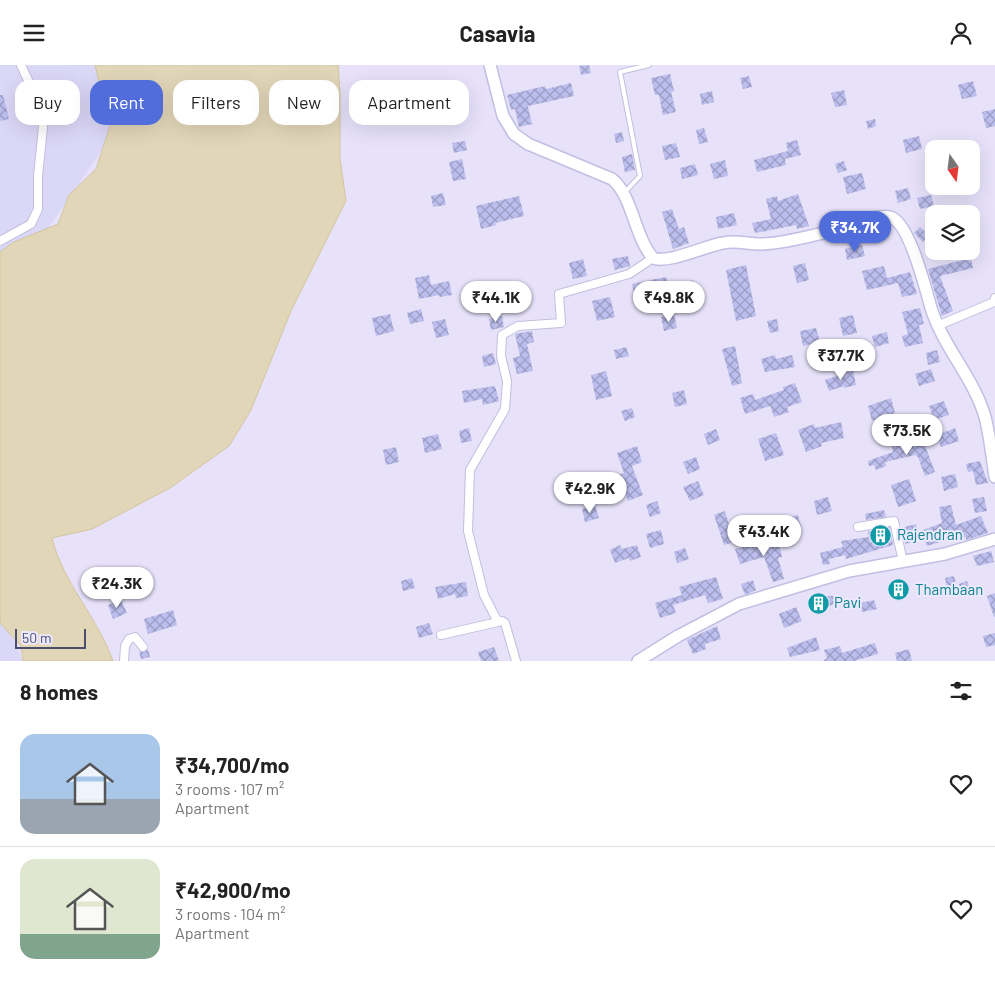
<!DOCTYPE html>
<meta charset="utf-8">
<style>
:root{--surface:#fff;--page:#f6f6f6;--text:#222;--muted:#767676;--line:#e0e0e0;--accent:#506ddb}
body{margin:0;font-family:Barlow,sans-serif;background:var(--page);color:var(--text);height:100vh;display:flex;flex-direction:column;font-size:19px;white-space:nowrap}
*{box-sizing:border-box;margin:0}
p{font-size:16px;color:var(--muted)}
.icon{flex:none;width:28px;height:28px;fill:none;stroke:currentColor;stroke-width:2;stroke-linecap:round;stroke-linejoin:round}
.map{position:relative;height:596px;overflow:hidden}
.details{display:flex;flex-direction:column;background:var(--surface);flex:1}
.details>*{flex:none}
.guide{position:absolute;left:15px;top:15px;width:500px;height:45px;display:flex;gap:10px}
.needle{width:32px;rotate:166deg}
.fabs{position:absolute;left:925px;top:75px;display:grid;gap:10px}
.fabs a{display:grid;place-items:center;width:55px;height:55px;border-radius:10px;background:var(--surface);box-shadow:0 5px 20px #0002;font-size:25px}
.scale{position:absolute;left:15px;bottom:12px;width:71px;box-sizing:border-box;padding-left:5px;border:2px solid #4b4e6f;border-top:0;font-size:14px;line-height:18px;white-space:nowrap;color:#4b4e6f;-webkit-text-stroke:4px #ece8fd;paint-order:stroke}
.price{position:absolute;translate:-50% -42px;padding:0 11px;border-radius:18px;background:#fff;color:#222;font-size:16px;line-height:32px;filter:drop-shadow(0 1px 2px #0008)}
.price::after{content:'';position:absolute;left:50%;top:30px;width:15px;height:11px;margin-left:-8px;background:inherit;clip-path:polygon(0 0,100% 0,50% 100%)}
.price.selected{background:var(--accent);color:#fff}
ul{padding:0;list-style:none}
li{display:flex;align-items:center;gap:15px;height:125px;padding:0 20px}
li+li{border-top:1px solid var(--line)}
li span{display:grid;place-items:center;flex:none;width:140px;height:100px;border-radius:15px;color:#555}
li>.icon{margin-inline-start:auto}
span .icon{width:60px;height:60px;fill:#fffc;stroke-width:1}
li b{font-size:21px}
h2{display:flex;justify-content:space-between;align-items:center;height:60px;padding:0 20px;font-size:21px}
.tag{padding:0 18px;border-radius:15px;background:var(--surface);box-shadow:0 5px 20px #0002;font-size:18px;line-height:45px}
.tag.selected{background:var(--accent);color:#fff}
header{display:flex;justify-content:space-between;align-items:center;height:65px;padding:0 20px;background:var(--surface);font-size:22px;font-weight:700}
.map>svg:first-child{display:block}
.residential{fill:#dbd7f6}
.water{fill:#e2d6b9;stroke:#d2c5a0}
.building{fill:url(#building-cross-hatch)}
.lines{fill:none;stroke-linecap:round;stroke-linejoin:round}
.lane-casing{stroke:#c1bfdd;stroke-width:6}
.street-casing{stroke:#c1bfdd;stroke-width:10}
.secondary-casing{stroke:#c1bfe4;stroke-width:14}
.lane{stroke:#fff;stroke-width:4}
.street{stroke:#fff;stroke-width:8}
.secondary{stroke:#fff;stroke-width:11}
.labels{text-anchor:middle;stroke-width:4;stroke-linejoin:round;paint-order:stroke}
.culture-label{font-size:15px;fill:#0d838f;stroke:#ece8fd;text-anchor:start}
</style>
<header><svg class="icon" aria-label="menu" viewBox="0 0 24 24"><path d="M4 6h16M4 12h16M4 18h16"/></svg>Casavia<svg class="icon" aria-label="person" viewBox="0 0 24 24"><circle cx="12" cy="8" r="4"/><path d="M4 21q1-7 8-7t8 7"/></svg></header>
<div class="map">
<svg width="995" height="596" viewBox="0 0 995 596">
<defs>
<pattern id="building-cross-hatch" width="8" height="8" patternUnits="userSpaceOnUse" patternTransform="scale(1.25)"><rect width="8" height="8" fill="#bcbeed"/><path d="M0 0l8 8M0 8l8-8" fill="none" stroke="#9b9dc4"/></pattern>
</defs>
<rect width="100%" height="100%" fill="#e7e2fa"/>
<!-- residential -->
<path class="residential" d="M 0,0 L 106,0 L 115,66 L 45,168 L 0,206 Z
M 0,548 L 1,548 L 23,596 L 0,596 Z"/>
<!-- water -->
<path class="water" d="M 95,0 L 338,0 L 340,28 L 340,94 L 346,136 L 291,246 L 251,345 L 229,381 L 170,423 L 92,464 L 52,473 C 63,518 98,553 113,596 L 23,596 L 21,581 L 0,558 L 0,187 L 14,177 L 58,159 L 69,130 L 96,104 L 110,61 Z"/>
<!-- building -->
<path class="building" d="M 589,0 L 591,8 L 581,10 L 579,1 Z
M 670,9 L 674,26 L 671,27 L 676,47 L 663,50 L 659,30 L 655,30 L 651,13 Z
M 749,11 L 752,22 L 743,24 L 740,13 Z
M 973,16 L 977,31 L 962,34 L 958,20 Z
M 571,18 L 574,31 L 528,41 L 532,59 L 519,62 L 515,44 L 511,45 L 507,30 L 545,21 L 546,24 Z
M 844,25 L 847,40 L 835,42 L 831,28 Z
M 712,26 L 714,37 L 702,40 L 700,29 Z
M 0,30 L 3,30 L 9,54 L 0,56 Z
M 995,44 L 995,61 L 986,63 L 982,47 Z
M 875,54 L 876,61 L 868,64 L 866,56 Z
M 704,63 L 708,77 L 699,79 L 696,65 Z
M 622,67 L 624,76 L 616,78 L 614,69 Z
M 919,71 L 922,84 L 906,88 L 903,75 Z
M 797,75 L 801,90 L 785,94 L 786,100 L 757,107 L 754,95 L 788,86 L 786,78 Z
M 465,76 L 467,85 L 454,88 L 452,78 Z
M 676,78 L 680,92 L 665,95 L 662,81 Z
M 632,89 L 635,105 L 625,107 L 622,92 Z
M 462,94 L 466,114 L 453,116 L 449,97 Z
M 725,95 L 728,111 L 714,114 L 710,99 Z
M 844,96 L 847,105 L 838,108 L 835,99 Z
M 695,99 L 698,110 L 682,114 L 680,103 Z
M 862,108 L 866,124 L 847,129 L 843,112 Z
M 908,123 L 911,134 L 898,138 L 895,126 Z
M 443,128 L 446,140 L 433,142 L 431,131 Z
M 798,129 L 809,161 L 797,164 L 796,160 L 755,168 L 752,158 L 771,154 L 766,134 L 777,131 L 778,136 Z
M 931,130 L 934,141 L 920,144 L 917,133 Z
M 519,131 L 524,151 L 495,158 L 496,160 L 481,164 L 476,141 Z
M 672,144 L 679,164 L 684,162 L 689,178 L 673,184 L 662,147 Z
M 734,148 L 737,160 L 718,164 L 716,152 Z
M 920,162 L 929,170 L 923,177 L 914,168 Z
M 862,180 L 865,191 L 847,195 L 845,184 Z
M 628,191 L 630,201 L 615,205 L 612,194 Z
M 971,193 L 973,203 L 940,211 L 953,246 L 942,251 L 928,204 Z
M 583,194 L 587,211 L 573,214 L 569,198 Z
M 805,198 L 809,215 L 797,218 L 793,201 Z
M 746,200 L 756,251 L 736,256 L 726,205 Z
M 884,201 L 887,213 L 910,207 L 917,229 L 902,232 L 898,218 L 867,225 L 862,206 Z
M 429,210 L 431,220 L 449,216 L 452,230 L 440,232 L 439,230 L 419,234 L 415,213 Z
M 666,212 L 670,230 L 655,234 L 654,228 L 635,232 L 632,219 Z
M 693,215 L 697,230 L 685,232 L 682,218 Z
M 610,232 L 615,252 L 597,256 L 592,236 Z
M 920,243 L 924,259 L 919,260 L 923,278 L 905,282 L 902,271 L 908,269 L 902,247 Z
M 421,244 L 424,256 L 410,259 L 407,248 Z
M 390,249 L 394,266 L 376,271 L 372,253 Z
M 674,249 L 677,263 L 664,266 L 661,252 Z
M 853,250 L 857,268 L 843,271 L 839,253 Z
M 502,251 L 504,262 L 491,265 L 489,254 Z
M 445,254 L 449,270 L 436,273 L 432,257 Z
M 777,254 L 779,266 L 770,268 L 767,256 Z
M 816,263 L 820,277 L 803,281 L 800,266 Z
M 532,266 L 534,277 L 527,279 L 533,306 L 517,309 L 513,293 L 520,291 L 515,269 Z
M 887,267 L 889,278 L 875,282 L 872,271 Z
M 735,281 L 742,318 L 732,321 L 722,284 Z
M 626,282 L 629,291 L 616,294 L 614,285 Z
M 937,285 L 940,297 L 928,300 L 926,288 Z
M 493,288 L 496,299 L 484,302 L 482,291 Z
M 775,290 L 776,294 L 792,290 L 795,302 L 765,307 L 761,294 Z
M 931,304 L 935,316 L 919,321 L 915,309 Z
M 853,305 L 856,320 L 844,323 L 844,321 L 829,326 L 825,315 Z
M 606,306 L 612,331 L 596,335 L 591,310 Z
M 795,318 L 802,337 L 787,342 L 789,347 L 774,352 L 770,341 L 745,349 L 740,333 L 753,329 L 755,335 L 784,325 L 783,322 Z
M 495,321 L 499,336 L 483,340 L 482,334 L 464,338 L 462,326 Z
M 684,325 L 687,339 L 675,342 L 672,328 Z
M 891,333 L 895,348 L 872,356 L 868,341 Z
M 944,336 L 949,350 L 934,355 L 929,341 Z
M 632,343 L 635,352 L 625,356 L 621,346 Z
M 841,357 L 844,373 L 821,378 L 822,381 L 806,387 L 798,365 L 814,359 L 815,363 Z
M 469,363 L 472,376 L 461,378 L 459,366 Z
M 955,363 L 959,376 L 941,382 L 937,370 Z
M 716,364 L 720,375 L 708,380 L 704,369 Z
M 776,368 L 784,390 L 765,396 L 758,374 Z
M 438,369 L 442,384 L 425,388 L 422,373 Z
M 923,375 L 935,407 L 925,411 L 918,392 L 915,390 L 885,397 L 886,401 L 876,405 L 874,400 L 869,401 L 868,396 L 893,387 L 892,381 L 907,377 L 907,380 Z
M 637,381 L 642,397 L 632,401 L 643,430 L 628,436 L 618,410 L 624,408 L 617,388 Z
M 396,382 L 399,397 L 386,400 L 383,385 Z
M 696,392 L 700,404 L 688,409 L 683,397 Z
M 980,396 L 988,418 L 976,420 L 973,406 L 968,407 L 966,399 Z
M 955,409 L 958,422 L 944,426 L 941,412 Z
M 909,414 L 916,436 L 898,442 L 891,420 Z
M 698,416 L 704,430 L 690,436 L 683,422 Z
M 828,432 L 832,446 L 817,450 L 814,436 Z
M 984,432 L 987,446 L 975,448 L 972,434 Z
M 657,436 L 661,448 L 650,452 L 646,440 Z
M 595,440 L 599,453 L 585,457 L 582,444 Z
M 951,440 L 956,460 L 981,451 L 988,468 L 966,475 L 966,472 L 946,475 L 927,481 L 924,474 L 905,479 L 901,463 L 916,459 L 918,467 L 942,458 L 939,442 Z
M 884,445 L 886,452 L 866,455 L 865,449 Z
M 725,446 L 734,477 L 724,480 L 714,450 Z
M 798,450 L 801,462 L 790,465 L 787,453 Z
M 890,462 L 893,480 L 846,494 L 845,490 L 829,494 L 830,499 L 823,500 L 820,488 L 843,482 L 841,476 L 869,472 L 868,466 Z
M 661,465 L 664,479 L 650,483 L 646,469 Z
M 778,474 L 782,492 L 778,493 L 784,514 L 773,517 L 764,492 L 740,499 L 735,484 Z
M 620,480 L 622,484 L 637,480 L 641,492 L 630,496 L 629,493 L 615,498 L 610,485 Z
M 685,483 L 689,494 L 677,498 L 674,487 Z
M 991,486 L 994,497 L 977,501 L 973,491 Z
M 954,511 L 957,524 L 948,526 L 945,513 Z
M 716,512 L 723,534 L 708,538 L 705,530 L 673,540 L 676,548 L 660,553 L 655,538 L 682,530 L 679,522 Z
M 412,513 L 415,523 L 403,526 L 401,516 Z
M 753,515 L 756,525 L 745,530 L 741,519 Z
M 967,516 L 971,528 L 963,531 L 959,519 Z
M 466,517 L 468,531 L 456,533 L 455,529 L 438,534 L 435,522 Z
M 905,518 L 908,528 L 894,533 L 890,522 Z
M 995,528 L 995,552 L 994,552 L 987,531 Z
M 842,530 L 844,536 L 814,546 L 810,533 Z
M 121,535 L 127,548 L 113,554 L 108,540 Z
M 874,535 L 877,544 L 862,547 L 860,538 Z
M 796,542 L 802,556 L 784,563 L 779,549 Z
M 173,545 L 177,560 L 148,569 L 144,554 Z
M 429,558 L 433,569 L 419,573 L 416,562 Z
M 717,561 L 721,574 L 705,579 L 706,584 L 693,589 L 687,575 Z
M 995,568 L 995,580 L 986,582 L 983,571 Z
M 816,572 L 820,585 L 790,592 L 787,583 Z
M 875,578 L 878,589 L 854,596 L 823,596 L 827,593 L 824,585 L 840,581 L 842,588 Z
M 494,582 L 499,596 L 481,596 L 478,587 Z
M 148,584 L 150,592 L 141,594 L 139,586 L 144,587 Z
M 909,584 L 912,596 L 897,596 L 895,588 Z"/>
<g class="lines">
<defs>
<path id="lane" d="M 624,128 L 640,111 L 620,7 L 649,0"/>
<path id="street" d="M 0,176 L 31,159 L 38,144 L 38,111 L 43,62 L 39,39 L 21,0
M 937,261 L 994,237 L 995,233
M 858,462 L 894,456 L 903,497
M 498,557 L 484,530 L 468,466 L 470,405 L 505,344 L 507,316 L 501,291 L 502,270 L 518,261 L 561,258 L 559,229 L 629,209 L 653,193
M 441,570 L 502,556 L 505,558 L 516,596
M 124,596 L 125,581 L 129,574 L 135,572 L 143,582"/>
<path id="secondary" d="M 490,0 L 503,51 L 514,69 L 528,79 L 612,114 C 633,131 634,171 653,193 C 668,199 705,181 723,178 C 736,175 748,179 760,179 C 781,179 811,171 831,166 C 845,163 878,149 890,152 C 909,156 926,225 931,243 C 943,282 974,313 985,352 C 990,371 992,392 995,412
M 638,596 L 678,571 L 739,539 L 849,506 L 945,489 L 995,474"/>
</defs>
<!-- lane casing -->
<use href="#lane" class="lane-casing"/>
<!-- street casing -->
<use href="#street" class="street-casing"/>
<!-- secondary casing -->
<use href="#secondary" class="secondary-casing"/>
<!-- lane -->
<use href="#lane" class="lane"/>
<!-- street -->
<use href="#street" class="street"/>
<!-- secondary -->
<use href="#secondary" class="secondary"/>
</g>
<!-- icons -->
<defs>
<symbol id="building-disc" viewBox="-11 -11 22 22"><circle r="9.5" fill="#0f9aa8" stroke="#ece8fd"/><path d="M-4-6H4V6H1V3H-1V6H-4ZM-2.5-4.3h1.7v1.8h-1.7ZM.8-4.3h1.7v1.8H.8ZM-2.5-1h1.7V.8h-1.7ZM.8-1h1.7V.8H.8Z" fill="#fff"/></symbol>
</defs>
<g fill-rule="evenodd">
<use href="#building-disc" x="868" y="458" width="25" height="25"/>
<use href="#building-disc" x="886" y="512" width="25" height="25"/>
<use href="#building-disc" x="806" y="526" width="25" height="25"/>
</g>
<g class="labels">
<!-- culture labels -->
<g class="culture-label">
<text x="897" y="475">Rajendran</text>
<text x="915" y="530">Thambaan</text>
<text x="834" y="543">Pavi</text>
</g>
</g>
</svg>
<div class="fabs">
<a><svg class="needle" viewBox="-14 -14 28 28"><path d="M0-13l5 13h-10z" fill="#e53935"/><path d="M0 13l5-13h-10z" fill="#767676"/></svg></a>
<a><svg class="icon" aria-label="layers" viewBox="0 0 24 24"><path d="M12 4l9 5-9 5-9-5zM3 14l9 5 9-5"/></svg></a>
</div>
<div class="scale">50 m</div>
<b class="price selected" style="left:855px;top:188px">₹34.7K</b>
<b class="price" style="left:496px;top:258px">₹44.1K</b>
<b class="price" style="left:669px;top:258px">₹49.8K</b>
<b class="price" style="left:841px;top:316px">₹37.7K</b>
<b class="price" style="left:907px;top:391px">₹73.5K</b>
<b class="price" style="left:590px;top:449px">₹42.9K</b>
<b class="price" style="left:764px;top:492px">₹43.4K</b>
<b class="price" style="left:117px;top:544px">₹24.3K</b>
<div class="guide">
<a class="tag">Buy</a>
<a class="tag selected">Rent</a>
<a class="tag">Filters</a>
<a class="tag">New</a>
<a class="tag">Apartment</a>
</div>
</div>
<section class="details">
<h2>8 homes<svg class="icon" aria-label="filters" viewBox="0 0 24 24"><path d="M4 7h16M4 17h16"/><circle cx="9" cy="7" r="2"/><circle cx="15" cy="17" r="2"/></svg></h2>
<ul>
<li><span style="background:linear-gradient(#a9c7e8 65%,#9aa5b1 0)"><svg class="icon" aria-label="home" viewBox="0 0 24 24"><path d="M3 11l9-7 9 7M6 9v11h12V9"/></svg></span><div><b>₹34,700/mo</b><p>3 rooms · 107 m²</p><p>Apartment</p></div><svg class="icon" aria-label="heart" viewBox="0 0 24 24"><path d="M12 20l-8-8c-3-5 5-10 8-4 3-6 11-1 8 4z"/></svg></li>
<li><span style="background:linear-gradient(#dfe7d0 75%,#7fa58c 0)"><svg class="icon" aria-label="home" viewBox="0 0 24 24"><path d="M3 11l9-7 9 7M6 9v11h12V9"/></svg></span><div><b>₹42,900/mo</b><p>3 rooms · 104 m²</p><p>Apartment</p></div><svg class="icon" aria-label="heart" viewBox="0 0 24 24"><path d="M12 20l-8-8c-3-5 5-10 8-4 3-6 11-1 8 4z"/></svg></li>
</ul>
</section>
